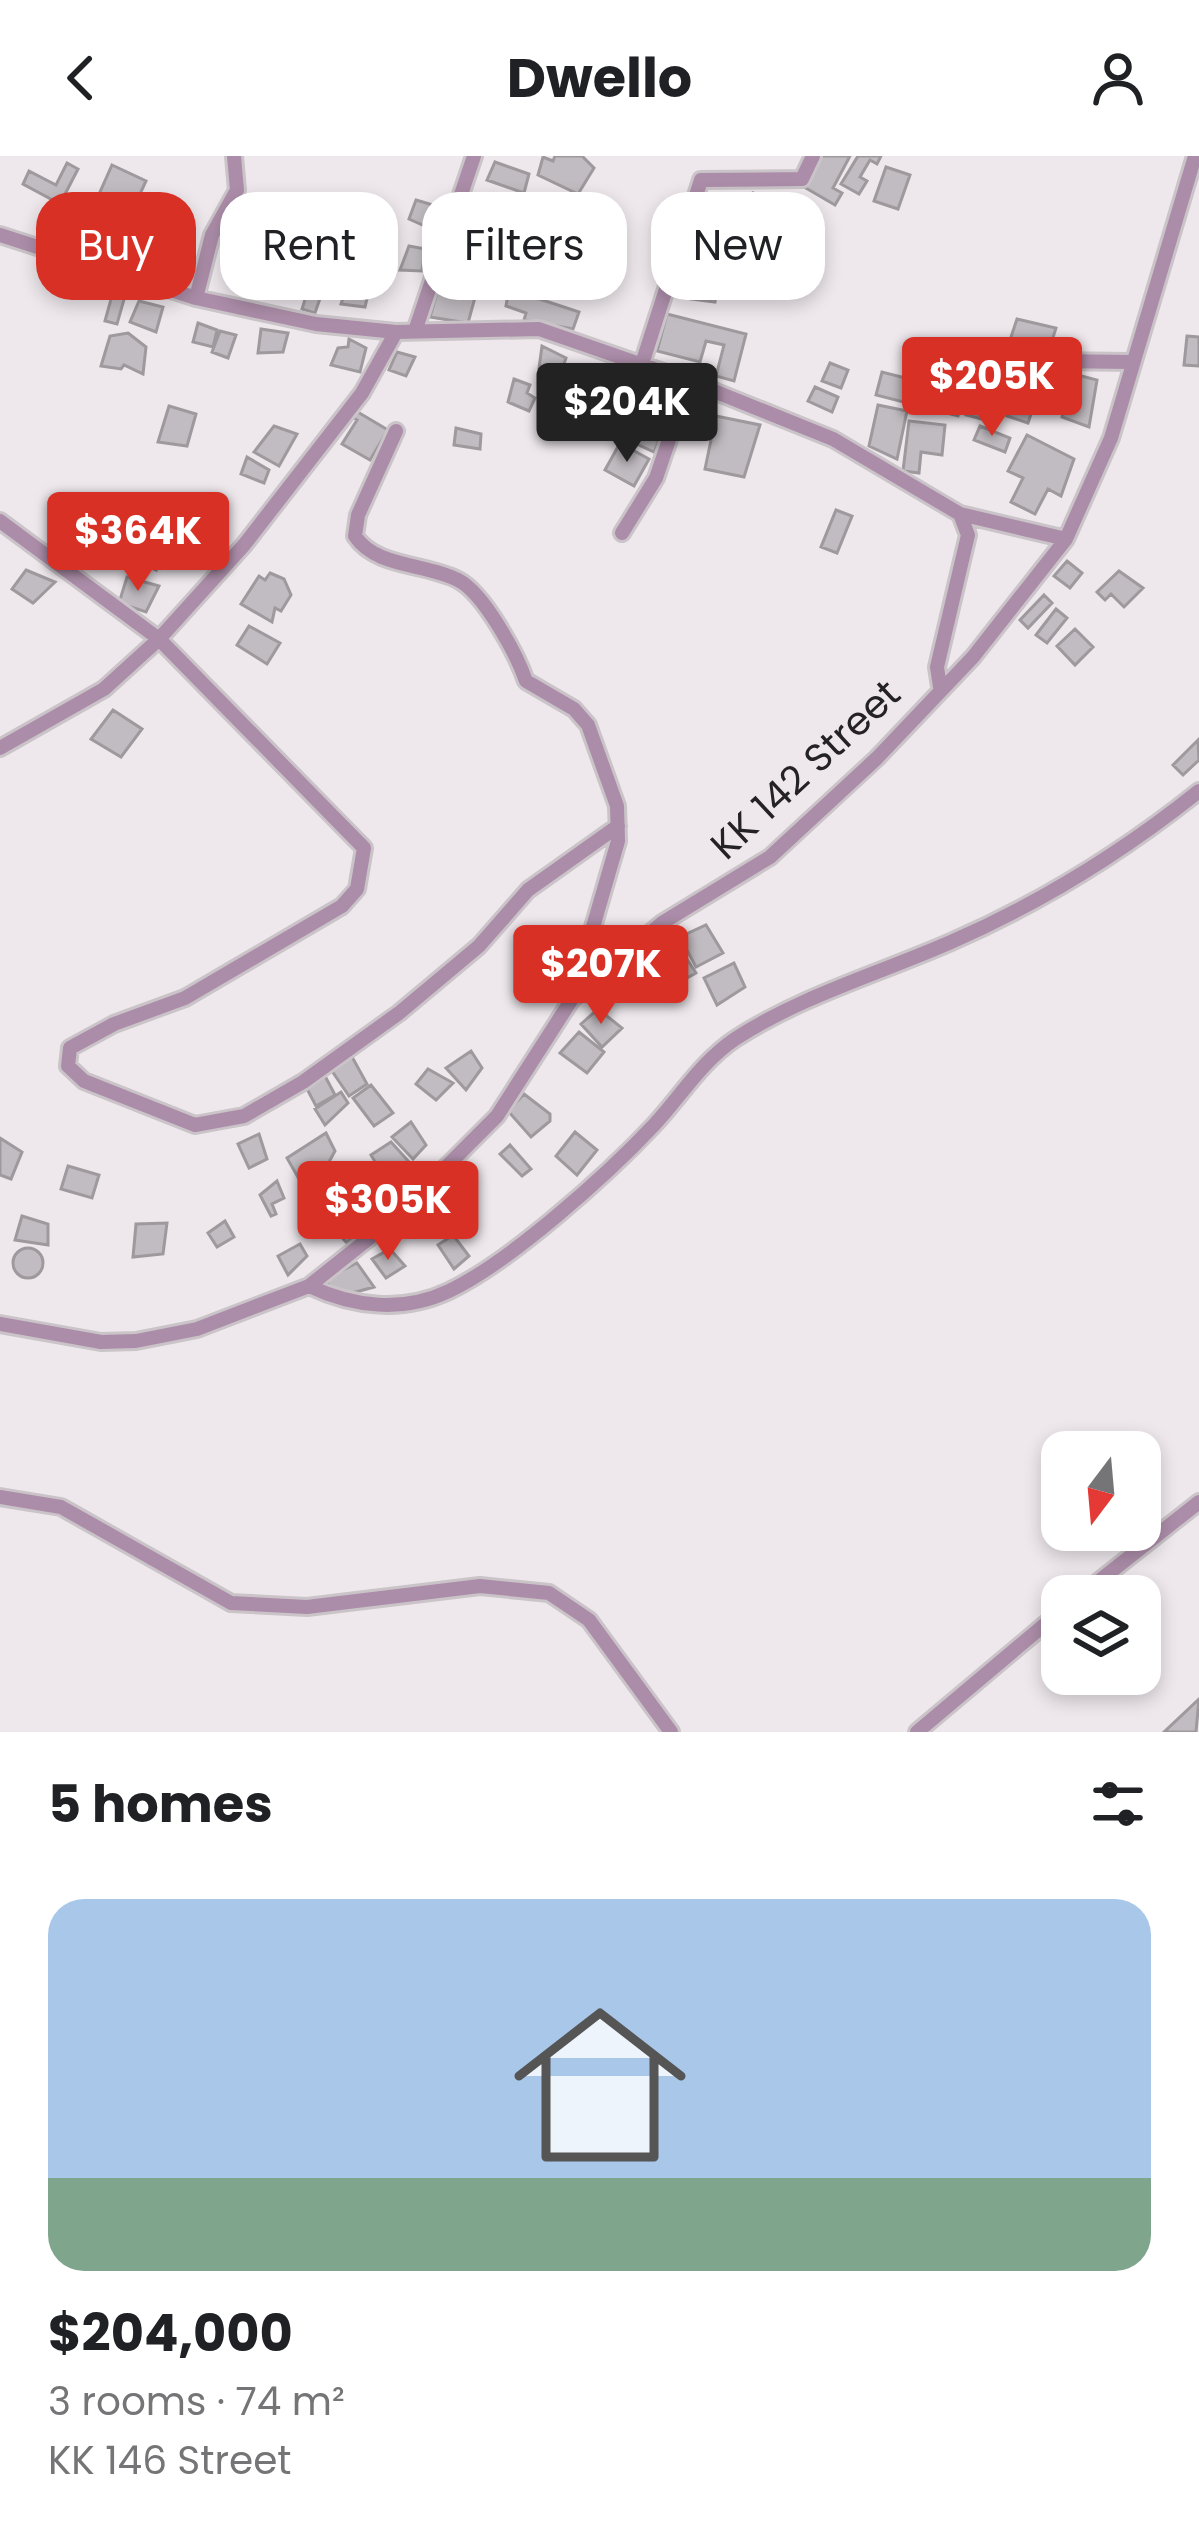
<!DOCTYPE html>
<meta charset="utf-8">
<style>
:root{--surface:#fff;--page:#f2f2f2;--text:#202124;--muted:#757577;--line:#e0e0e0;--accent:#d93025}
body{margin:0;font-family:Poppins,sans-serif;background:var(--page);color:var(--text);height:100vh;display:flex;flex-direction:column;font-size:45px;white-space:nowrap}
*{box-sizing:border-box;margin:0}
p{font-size:39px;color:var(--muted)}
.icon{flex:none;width:66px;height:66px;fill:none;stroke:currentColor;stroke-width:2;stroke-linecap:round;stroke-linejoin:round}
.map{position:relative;height:1576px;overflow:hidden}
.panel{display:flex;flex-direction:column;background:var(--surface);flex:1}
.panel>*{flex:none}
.hud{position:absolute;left:36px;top:36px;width:1128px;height:108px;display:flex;gap:24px}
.needle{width:78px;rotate:196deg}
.buttons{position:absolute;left:1041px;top:1275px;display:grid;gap:24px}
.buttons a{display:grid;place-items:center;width:120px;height:120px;border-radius:24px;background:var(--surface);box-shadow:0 6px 18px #0003;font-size:60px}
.price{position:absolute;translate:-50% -102px;padding:0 27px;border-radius:12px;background:var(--accent);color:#fff;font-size:39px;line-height:78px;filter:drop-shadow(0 3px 6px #0008)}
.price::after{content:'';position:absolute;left:50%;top:72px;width:36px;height:27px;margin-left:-18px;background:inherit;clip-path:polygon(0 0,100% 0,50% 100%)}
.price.selected{background:#222;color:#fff}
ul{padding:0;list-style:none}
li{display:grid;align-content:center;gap:24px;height:636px;padding:0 48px}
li+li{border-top:3px solid var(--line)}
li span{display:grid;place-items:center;height:372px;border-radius:36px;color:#555}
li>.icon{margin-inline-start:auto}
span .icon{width:216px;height:216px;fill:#fffc;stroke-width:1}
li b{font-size:51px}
h2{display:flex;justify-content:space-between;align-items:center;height:144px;padding:0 48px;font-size:51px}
.tag{padding:0 42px;border-radius:36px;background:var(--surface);box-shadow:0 6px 18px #0003;font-size:42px;line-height:108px}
.tag.selected{background:var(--accent);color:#fff}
header{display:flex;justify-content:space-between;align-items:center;height:156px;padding:0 48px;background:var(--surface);font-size:54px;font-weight:700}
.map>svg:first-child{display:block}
.building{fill:#c1bcc1;stroke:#9e999d;stroke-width:3}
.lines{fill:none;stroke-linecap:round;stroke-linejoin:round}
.street-casing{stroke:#cac4c9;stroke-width:20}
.street{stroke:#ac8da9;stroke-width:14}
.labels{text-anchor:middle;stroke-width:9;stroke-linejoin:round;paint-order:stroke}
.street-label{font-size:39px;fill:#242224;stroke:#eee8ed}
</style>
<header><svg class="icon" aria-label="back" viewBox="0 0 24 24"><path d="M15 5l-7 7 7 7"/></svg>Dwello<svg class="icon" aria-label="person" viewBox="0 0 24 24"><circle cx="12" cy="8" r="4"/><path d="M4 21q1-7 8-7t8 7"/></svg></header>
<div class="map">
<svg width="1199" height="1576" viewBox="0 0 1199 1576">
<rect width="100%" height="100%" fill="#eee8ed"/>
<!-- building -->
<path class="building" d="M 555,0 L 582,0 L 594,12 L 578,38 L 538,19 L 543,1 L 553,5 Z
M 816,0 L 850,0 L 833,32 L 842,37 L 835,49 L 799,28 Z
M 858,0 L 881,0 L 877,8 L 870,4 L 860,21 L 867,25 L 859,38 L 841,28 Z
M 495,6 L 529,18 L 524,37 L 487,24 Z
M 67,7 L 78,13 L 60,48 L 23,28 L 29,15 L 56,29 Z
M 112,9 L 146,25 L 134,51 L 100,36 Z
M 886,11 L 910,19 L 898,53 L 874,45 Z
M 753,37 L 789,49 L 782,71 L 746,59 Z
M 710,39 L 737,43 L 734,66 L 706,61 Z
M 416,44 L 433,49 L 427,71 L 409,63 Z
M 65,50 L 86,57 L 81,79 L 58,71 Z
M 467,62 L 483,66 L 477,92 L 457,87 Z
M 700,68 L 729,76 L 722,105 L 693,98 Z
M 409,90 L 425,93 L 422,115 L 400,114 Z
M 563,109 L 589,109 L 592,130 L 563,130 Z
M 444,113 L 480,123 L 468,167 L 430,161 Z
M 696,114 L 719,117 L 715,146 L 691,143 Z
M 310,127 L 324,131 L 315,157 L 302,153 Z
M 348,127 L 369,134 L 365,151 L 341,148 Z
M 509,133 L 579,156 L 573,173 L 524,164 L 526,157 L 506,150 Z
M 113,136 L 125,140 L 117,168 L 105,165 Z
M 139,145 L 163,151 L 156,176 L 130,166 Z
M 667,158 L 746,178 L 734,225 L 716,220 L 724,189 L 706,185 L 700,206 L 657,195 Z
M 1017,163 L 1056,172 L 1048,197 L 1010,184 Z
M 198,167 L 217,174 L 213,191 L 193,186 Z
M 261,173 L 288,177 L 283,196 L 258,197 Z
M 220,175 L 236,179 L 228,202 L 212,196 Z
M 128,177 L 146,191 L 143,218 L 124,209 L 121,213 L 101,210 L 110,180 Z
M 1187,180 L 1199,181 L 1199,210 L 1184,209 Z
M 349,183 L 366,192 L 360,216 L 331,209 L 338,192 L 348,191 Z
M 542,190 L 566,202 L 560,219 L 539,212 Z
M 397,196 L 415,201 L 406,220 L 389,214 Z
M 830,207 L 848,214 L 841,232 L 822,225 Z
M 921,208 L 944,214 L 940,231 L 964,237 L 958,260 L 876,239 L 882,216 L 917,225 Z
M 1074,218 L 1097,224 L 1089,271 L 1062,261 Z
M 514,223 L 530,229 L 527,237 L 535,242 L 529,255 L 508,246 Z
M 815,231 L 838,241 L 832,256 L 808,245 Z
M 972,237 L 995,243 L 989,265 L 966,259 Z
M 1013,240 L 1035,246 L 1028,267 L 1007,260 Z
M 628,249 L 654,260 L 646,280 L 659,285 L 654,296 L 615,278 Z
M 878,249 L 907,255 L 897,303 L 869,290 Z
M 169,250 L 196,258 L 187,290 L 158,286 Z
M 356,255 L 388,274 L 370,304 L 342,288 L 357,264 L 352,261 Z
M 716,260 L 760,269 L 744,321 L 705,313 Z
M 909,265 L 945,269 L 942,299 L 921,296 L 919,317 L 903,315 Z
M 274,270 L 297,278 L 279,310 L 254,296 Z
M 980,270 L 1010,282 L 1005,296 L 974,284 Z
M 456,272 L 481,278 L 480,293 L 454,289 Z
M 1027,279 L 1074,303 L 1061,340 L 1048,333 L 1035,358 L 1011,346 L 1023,322 L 1008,315 Z
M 620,287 L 649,303 L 634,330 L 605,314 Z
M 247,301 L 269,314 L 264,327 L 241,318 Z
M 107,351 L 124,357 L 115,382 L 97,374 Z
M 836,354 L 852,360 L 837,397 L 821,391 Z
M 141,382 L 158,389 L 156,414 L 131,402 Z
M 1067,405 L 1082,417 L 1070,432 L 1054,420 Z
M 26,414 L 55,426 L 33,447 L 12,433 Z
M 1119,415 L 1143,432 L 1124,451 L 1111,438 L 1105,444 L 1097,436 Z
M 270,417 L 284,423 L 291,439 L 281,455 L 275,452 L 272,466 L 241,448 L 259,420 L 265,424 Z
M 127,421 L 159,430 L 146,456 L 119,447 Z
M 1044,439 L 1052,447 L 1028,472 L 1020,464 Z
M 1056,453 L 1067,462 L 1047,487 L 1036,479 Z
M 249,470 L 280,487 L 267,508 L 237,489 Z
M 1075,473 L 1093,491 L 1075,509 L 1057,490 Z
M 113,554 L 142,573 L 121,601 L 91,583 Z
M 1198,584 L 1199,604 L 1183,619 L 1173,609 Z
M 706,769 L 723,797 L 696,811 L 680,781 Z
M 674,783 L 696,817 L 687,822 L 664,787 Z
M 652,797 L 664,797 L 680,818 L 659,833 L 640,808 Z
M 734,807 L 745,831 L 717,849 L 704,822 Z
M 598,853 L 622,872 L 602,891 L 581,868 Z
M 579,876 L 604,896 L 587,917 L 560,897 Z
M 471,895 L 482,912 L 466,934 L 446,912 Z
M 351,899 L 367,928 L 349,940 L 332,915 Z
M 428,913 L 453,927 L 436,944 L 416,928 Z
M 325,920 L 335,939 L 316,950 L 307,933 Z
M 371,929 L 393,957 L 374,970 L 353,942 Z
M 341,936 L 348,947 L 325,969 L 315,953 Z
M 524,938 L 550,958 L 550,965 L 531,981 L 508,955 Z
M 411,966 L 426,989 L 413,1003 L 392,981 Z
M 575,976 L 597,994 L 577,1019 L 556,1000 Z
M 326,977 L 335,995 L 329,1006 L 306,1011 L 299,1023 L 287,1002 Z
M 259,978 L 267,1003 L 249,1012 L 238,988 Z
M 0,982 L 22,996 L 11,1023 L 0,1019 Z
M 391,986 L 410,1007 L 383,1019 L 371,999 Z
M 510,989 L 531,1013 L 522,1020 L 500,998 Z
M 68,1010 L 99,1019 L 92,1042 L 61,1033 Z
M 277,1025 L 284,1042 L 272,1048 L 276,1058 L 271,1060 L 260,1039 Z
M 358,1033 L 370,1063 L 347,1087 L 333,1072 L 340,1067 L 335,1054 Z
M 22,1060 L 48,1068 L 48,1089 L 15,1084 Z
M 225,1065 L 234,1081 L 217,1091 L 208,1077 Z
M 167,1067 L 163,1098 L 133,1101 L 136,1068 Z
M 453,1079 L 469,1100 L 454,1113 L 438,1089 Z
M 300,1088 L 307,1100 L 288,1119 L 278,1100 Z
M13 1107a15 15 0 1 1 30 0a15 15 0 1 1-30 0Z
M 390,1093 L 405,1110 L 386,1122 L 372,1103 Z
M 357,1107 L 374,1131 L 341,1140 L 323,1124 Z
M 1199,1543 L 1196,1576 L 1164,1576 Z"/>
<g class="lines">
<defs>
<path id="street" d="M 0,79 L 196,142 L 316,168 L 396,176 L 539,173 L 689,225 L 833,283 L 960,358 L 1066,383
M 196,142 L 212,79 L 237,34 L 234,0
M 415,175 L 474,0
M 913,203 L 1131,206
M 641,211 L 701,24 L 802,23 L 813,0
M 396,275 L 358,359 L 355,380 C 376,412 426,407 458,424 C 484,437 517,499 526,525 L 574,553 L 588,569 L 617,650 L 618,685 L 572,843
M 0,365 L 159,483 L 364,692 L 357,733 L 342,750 L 185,842 L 114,868 L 70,892 L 68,910 L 84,925 L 195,969 L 244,960 L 303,926 L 399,857 L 479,790 L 528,734 L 618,670
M 622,377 L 656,322 L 689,225
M 940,531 L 937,511 L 968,379 L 960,358
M 0,592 L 104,533 L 159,483 L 244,389 L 362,237 L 396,176
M 309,1130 C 353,1151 403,1157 449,1135 C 510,1106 607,1019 654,969 C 681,940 701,906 735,883 C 801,840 878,818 951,786 C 1038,748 1124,695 1199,635
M 0,1168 L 101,1186 L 136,1185 L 197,1173 L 309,1130 L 397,1060 L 497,960 L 572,843 L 662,767 L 770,701 L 877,602 L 973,501 L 1066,383 L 1111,282 L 1195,0
M 0,1341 L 61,1351 L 231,1447 L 307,1451 L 480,1430 L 549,1437 L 589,1464 L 671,1576
M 1080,1440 L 1199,1346
M 917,1576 L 1062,1454"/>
</defs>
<!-- street casing -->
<use href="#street" class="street-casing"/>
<!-- street -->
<use href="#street" class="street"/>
</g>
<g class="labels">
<!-- street labels -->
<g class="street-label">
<text transform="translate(805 613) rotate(-43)" y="14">KK 142 Street</text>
</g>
</g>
</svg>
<div class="buttons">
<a><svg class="needle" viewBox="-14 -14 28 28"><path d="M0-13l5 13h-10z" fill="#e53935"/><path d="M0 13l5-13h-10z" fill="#757577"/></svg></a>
<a><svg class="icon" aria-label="layers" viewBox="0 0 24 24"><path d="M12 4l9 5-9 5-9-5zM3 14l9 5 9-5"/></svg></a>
</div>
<b class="price" style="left:992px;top:283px">$205K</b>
<b class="price selected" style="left:627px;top:309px">$204K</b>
<b class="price" style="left:138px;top:438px">$364K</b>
<b class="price" style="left:601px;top:871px">$207K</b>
<b class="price" style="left:388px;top:1107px">$305K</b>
<div class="hud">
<a class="tag selected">Buy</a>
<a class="tag">Rent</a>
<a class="tag">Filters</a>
<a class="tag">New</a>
</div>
</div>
<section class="panel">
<h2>5 homes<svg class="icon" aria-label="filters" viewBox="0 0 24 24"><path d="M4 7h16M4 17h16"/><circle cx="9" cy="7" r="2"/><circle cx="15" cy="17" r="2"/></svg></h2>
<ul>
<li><span style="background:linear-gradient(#a9c7e8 75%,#7fa58c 0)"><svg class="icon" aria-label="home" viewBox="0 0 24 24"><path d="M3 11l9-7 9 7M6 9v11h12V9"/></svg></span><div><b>$204,000</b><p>3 rooms · 74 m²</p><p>KK 146 Street</p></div></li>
</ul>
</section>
